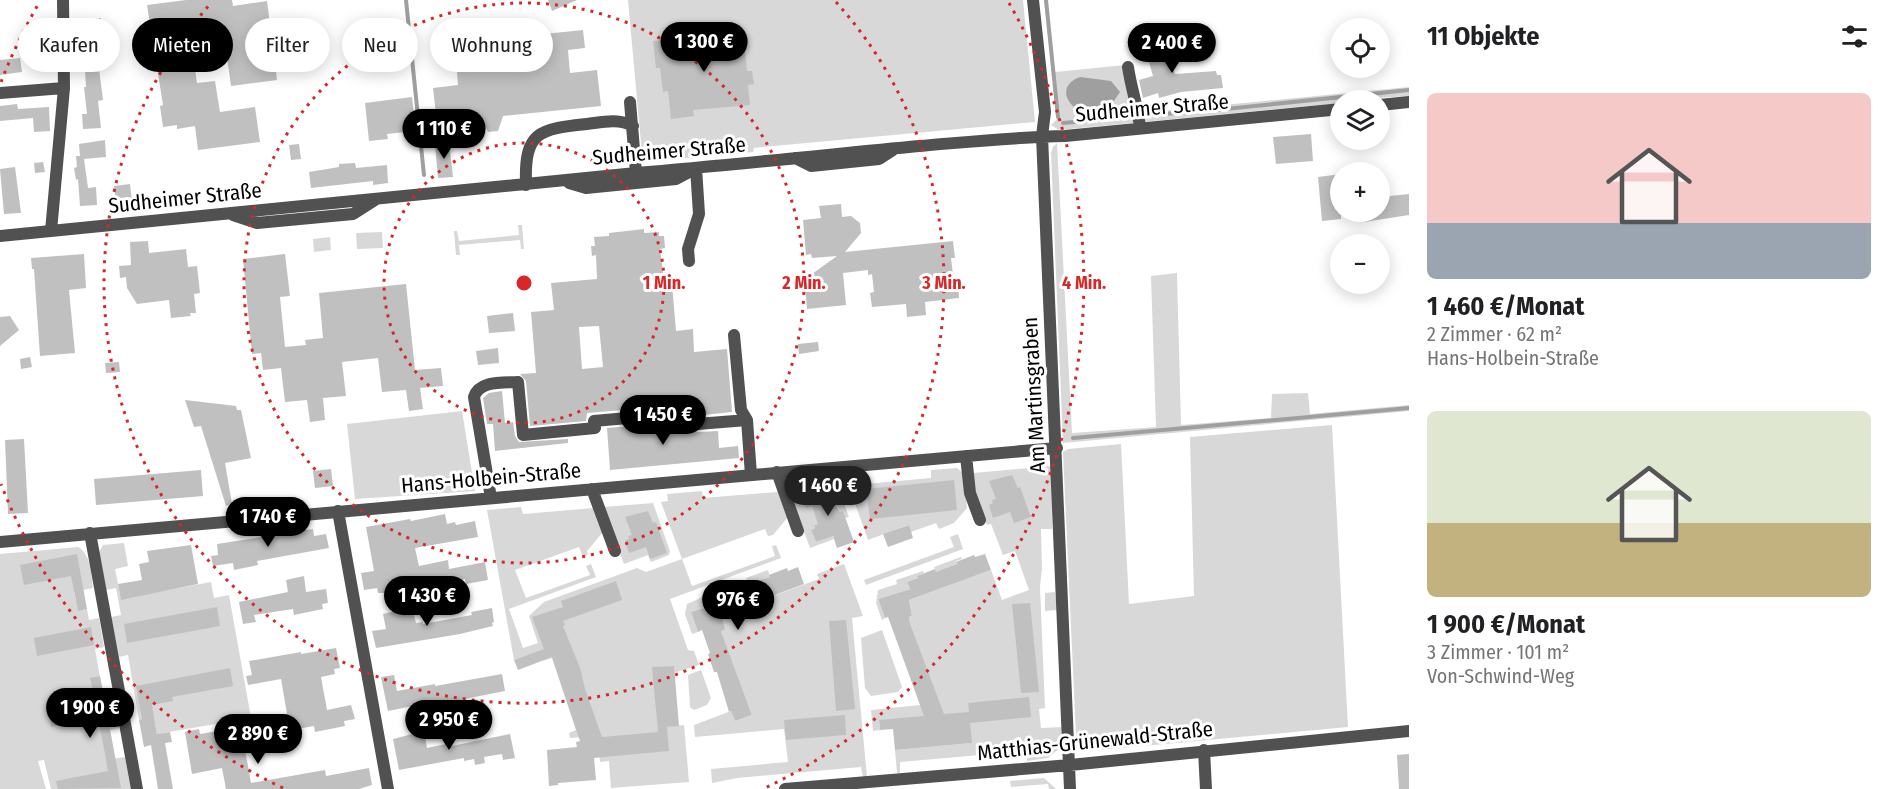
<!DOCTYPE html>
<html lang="de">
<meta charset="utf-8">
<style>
:root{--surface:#fff;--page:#f2f2f2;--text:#202124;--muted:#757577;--accent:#000}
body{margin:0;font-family:"Fira Sans Condensed",sans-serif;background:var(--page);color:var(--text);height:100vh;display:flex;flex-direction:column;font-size:22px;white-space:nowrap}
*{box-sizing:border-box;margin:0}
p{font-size:20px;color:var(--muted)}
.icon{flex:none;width:33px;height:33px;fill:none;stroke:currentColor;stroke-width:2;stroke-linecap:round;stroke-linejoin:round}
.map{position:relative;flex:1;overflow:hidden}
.side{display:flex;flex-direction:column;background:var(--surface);width:480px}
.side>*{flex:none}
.banner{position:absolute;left:18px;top:18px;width:570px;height:54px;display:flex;gap:12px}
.buttons{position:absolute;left:1330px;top:18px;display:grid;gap:12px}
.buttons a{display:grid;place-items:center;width:60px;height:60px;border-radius:50%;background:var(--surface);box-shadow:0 3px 15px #0003;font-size:30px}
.price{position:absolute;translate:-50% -51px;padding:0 14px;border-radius:21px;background:var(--accent);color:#fff;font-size:20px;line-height:39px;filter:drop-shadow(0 2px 3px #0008)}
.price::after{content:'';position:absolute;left:50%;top:36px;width:18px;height:14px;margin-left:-9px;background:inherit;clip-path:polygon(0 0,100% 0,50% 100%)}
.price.selected{background:#222;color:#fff}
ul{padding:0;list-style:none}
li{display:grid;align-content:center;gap:12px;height:318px;padding:0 18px}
li span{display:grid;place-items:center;height:186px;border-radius:9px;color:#555}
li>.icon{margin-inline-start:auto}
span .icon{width:108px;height:108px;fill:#fffc;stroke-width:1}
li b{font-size:26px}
h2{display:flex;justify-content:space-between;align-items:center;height:72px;padding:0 18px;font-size:26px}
.pill{padding:0 21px;border-radius:27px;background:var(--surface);box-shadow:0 3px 15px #0003;font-size:21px;line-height:54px}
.pill.selected{background:var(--accent);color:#fff}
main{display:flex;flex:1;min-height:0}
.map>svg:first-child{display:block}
.green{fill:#d8d8d8}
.water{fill:#9f9f9f}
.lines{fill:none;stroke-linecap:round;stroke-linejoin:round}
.stream{stroke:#9f9f9f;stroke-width:4}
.building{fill:#c0c0c0;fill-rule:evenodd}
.minor{stroke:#515151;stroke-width:12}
.ring{fill:none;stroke:#d62828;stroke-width:3;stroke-dasharray:3 6}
.labels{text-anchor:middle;stroke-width:6;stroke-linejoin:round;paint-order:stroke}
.street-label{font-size:21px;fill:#000;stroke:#fff}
.centre{fill:#d62828;stroke:#fff;stroke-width:3}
.ring-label{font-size:18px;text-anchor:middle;font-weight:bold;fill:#d62828;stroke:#fff;stroke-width:6;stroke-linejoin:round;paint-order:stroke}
</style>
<main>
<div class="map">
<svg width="1409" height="789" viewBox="0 0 1409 789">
<rect width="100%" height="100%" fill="#fff"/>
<!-- green -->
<path class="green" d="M 628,0 L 1023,0 L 1035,122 L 763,147 L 754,148 L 753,152 L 676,159 L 675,157 L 646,160 L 642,154 Z
M 1044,0 L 1047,0 L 1055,72 L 1125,65 L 1130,114 L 1409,87 L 1409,96 L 1341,100 L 1341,103 L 1059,130 L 1051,125 L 1057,119 Z
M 1057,143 L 1072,433 L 1156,427 L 1151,276 L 1177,273 L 1181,425 L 1271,418 L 1272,394 L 1308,393 L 1310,414 L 1409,405 L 1409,411 L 1063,443 L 1051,153 L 1053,147 Z
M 518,225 L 522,225 L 524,249 L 521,249 L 520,240 L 459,245 L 460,255 L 456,255 L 454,231 L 457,231 L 459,241 L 519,235 Z
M 382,232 L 383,248 L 357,249 L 356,233 Z
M 330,237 L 331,250 L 314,252 L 313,239 Z
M 462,411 L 475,491 L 355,499 L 347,424 Z
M 1332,425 L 1348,727 L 1101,750 L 1088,747 L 1076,736 L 1063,452 L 1068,449 L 1121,444 L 1129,604 L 1194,596 L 1190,437 Z
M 1051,466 L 1052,529 L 1041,529 L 1042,569 L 1040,586 L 1045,708 L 1039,709 L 1041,728 L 1062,727 L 1059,749 L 1048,758 L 1027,761 L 1026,751 L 900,762 L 900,773 L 897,773 L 895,750 L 972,743 L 879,720 L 880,730 L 873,731 L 871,710 L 920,705 L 940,704 L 910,623 L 909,617 L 912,616 L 909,600 L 991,570 L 1002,600 L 1029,590 L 1015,551 L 1003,555 L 991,524 L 987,525 L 975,491 L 973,473 Z
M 957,468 L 964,474 L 967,508 L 954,523 L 939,529 L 936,523 L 911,532 L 908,525 L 868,540 L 846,478 L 865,476 L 866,484 L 931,478 L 931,470 Z
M 835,479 L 849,517 L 845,518 L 840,512 L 834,500 L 812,506 L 821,523 L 814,525 L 815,528 L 811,530 L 816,542 L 832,536 L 834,539 L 810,548 L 789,491 L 796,482 Z
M 702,491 L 703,498 L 778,492 L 788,517 L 773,535 L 768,536 L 765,529 L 682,559 L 692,586 L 775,556 L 772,546 L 776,545 L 781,558 L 670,599 L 688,650 L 694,651 L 699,665 L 674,673 L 673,666 L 653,668 L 658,728 L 684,725 L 689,782 L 611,788 L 609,761 L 600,762 L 598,736 L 570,738 L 569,733 L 576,730 L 552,658 L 542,661 L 539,652 L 514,660 L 487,510 L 521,507 L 523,514 L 594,508 L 603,532 L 587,551 L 588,555 L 583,557 L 579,547 L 515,570 L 526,598 L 590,575 L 586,566 L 591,564 L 596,577 L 509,609 L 523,648 L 538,643 L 529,616 L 544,602 L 637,568 L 646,572 L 682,559 L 661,502 L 668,501 L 667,494 Z
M 653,503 L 670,551 L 669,555 L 651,562 L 648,555 L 624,564 L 604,507 Z
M 958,534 L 963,549 L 866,585 L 864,580 L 954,547 L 950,537 Z
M 124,543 L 128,566 L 115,569 L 121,599 L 211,582 L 214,598 L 229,595 L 251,718 L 157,734 L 154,717 L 139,720 L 128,655 L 119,657 L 111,617 L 121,615 L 116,588 L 106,590 L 99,552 L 103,545 Z
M 78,547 C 91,554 91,574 93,588 L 74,592 L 78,610 L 87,609 L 89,620 L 99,618 L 104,647 L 95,649 L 103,694 L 113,692 L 119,728 L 101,732 L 106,760 L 125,757 L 131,789 L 51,789 L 44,760 L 38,761 L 46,789 L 0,789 L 0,554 Z
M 961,557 L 962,559 L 956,561 L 957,564 L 936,572 L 934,567 Z
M 844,564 L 863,616 L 852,618 L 867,777 L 863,777 L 861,767 L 737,778 L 712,783 L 711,769 L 788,762 L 784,729 L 695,737 L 694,725 L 731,711 L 735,721 L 752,715 L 721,631 L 721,615 L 819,579 L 817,574 Z
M 768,570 L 770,577 L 749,585 L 746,578 Z
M 923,571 L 924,573 L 917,576 L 918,578 L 907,582 L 910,589 L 878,599 L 885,618 L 882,620 L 876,603 L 878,590 L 897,584 L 896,580 Z
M 729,584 L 731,592 L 720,596 L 722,602 L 691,612 L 698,632 L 692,634 L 685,614 L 687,604 C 702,598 713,590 729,584 Z
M 1055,592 L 1057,610 L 1045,611 L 1045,593 Z
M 882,630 L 902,687 L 898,692 L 871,696 L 865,688 L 861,638 Z
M 701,670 L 711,698 L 707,705 L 694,710 L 690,707 L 688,675 Z
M 1044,778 L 1056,789 L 1049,789 L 1048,784 L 1011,787 L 1010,781 Z"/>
<!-- water -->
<path class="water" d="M 1080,77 L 1111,81 L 1120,92 L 1114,101 L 1103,106 L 1075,108 C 1062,97 1063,83 1080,77 Z"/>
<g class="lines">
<!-- stream -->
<path class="stream" d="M 406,0 L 424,175
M 1046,0 L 1058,117
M 1206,111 L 1409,90
M 1153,115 L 1189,112
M 1063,123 L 1131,117
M 1073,438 L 1409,408"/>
</g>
<!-- building -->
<path class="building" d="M 186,0 L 232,0 L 233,6 L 267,1 L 277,80 L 231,86 L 225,43 L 192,48 L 197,83 L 215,81 L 220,112 L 255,107 L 260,142 L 198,150 L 195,126 L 177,129 L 177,125 L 163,127 L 160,106 L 163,105 L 147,5 Z
M 548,0 L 577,0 L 552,11 Z
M 101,18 L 105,68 L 99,69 L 103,100 L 98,101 L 101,128 L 83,129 L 82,114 L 87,114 L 84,87 L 86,87 L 82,20 Z
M 50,24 L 52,48 L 36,49 L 34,25 Z
M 583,30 L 585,48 L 568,50 L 570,73 L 597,70 L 601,106 L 503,116 L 498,131 L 488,132 L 481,118 L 437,123 L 433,88 L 458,85 L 456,60 L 440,62 L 438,45 Z
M 743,32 L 747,71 L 752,71 L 754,84 L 748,85 L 750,105 L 693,110 L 694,116 L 671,119 L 668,91 L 663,92 L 660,68 L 656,68 L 653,41 Z
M 1164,35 L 1175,74 L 1216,71 L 1217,75 L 1221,75 L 1223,88 L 1181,92 L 1159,98 L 1158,93 L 1143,98 L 1139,80 L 1153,76 L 1143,41 Z
M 20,58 L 22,72 L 0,75 L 0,60 Z
M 412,97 L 416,131 L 387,134 L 388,139 L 369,141 L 365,103 Z
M 17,104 L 18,109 L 49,107 L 50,131 L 34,132 L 33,118 L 0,121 L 0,106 Z
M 1311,134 L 1313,161 L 1276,164 L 1273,137 Z
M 105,140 L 106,157 L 84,159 L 88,188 L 96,187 L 97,205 L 80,206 L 78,179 L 76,180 L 74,168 L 77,167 L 76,156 L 80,156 L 79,144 Z
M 449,142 L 453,177 L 438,178 L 435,144 Z
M 299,144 L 301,159 L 291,160 L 289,145 Z
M 43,162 L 45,172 L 35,173 L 34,163 Z
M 355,163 L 356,168 L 387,165 L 388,183 L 373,185 L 373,181 L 311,188 L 309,172 L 339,167 L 339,164 Z
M 15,167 L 21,213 L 4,214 L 0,169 Z
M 1341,174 L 1341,219 L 1322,221 L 1318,177 Z
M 130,184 L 132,201 L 116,203 L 114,186 Z
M 1409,194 L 1409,215 L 1364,222 L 1363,212 L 1379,212 L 1380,215 L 1380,197 Z
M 841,204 L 842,217 L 851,216 L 860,223 L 861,233 L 845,252 L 953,241 L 955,258 L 951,258 L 954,283 L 958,283 L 959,298 L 925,302 L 926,315 L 907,317 L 906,304 L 872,307 L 870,293 L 874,292 L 872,274 L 868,275 L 868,270 L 843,273 L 846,305 L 807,309 L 805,284 L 814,277 L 812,274 L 837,256 L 812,258 L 811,254 L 806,255 L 803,220 L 821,218 L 819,206 Z
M 644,229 L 644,233 L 659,232 L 659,236 L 664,236 L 665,248 L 660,249 L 663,273 L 671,272 L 676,331 L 693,329 L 694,352 L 727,349 L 732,412 L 693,416 L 690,408 L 683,405 L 587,413 L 586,421 L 530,426 L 526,381 L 520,374 L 536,373 L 531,312 L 554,310 L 551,283 L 597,279 L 596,255 L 592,256 L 591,246 L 595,246 L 594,237 L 609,236 L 609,233 ZM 599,326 L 603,367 L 582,369 L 579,327 Z
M 148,241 L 149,253 L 186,249 L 188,267 L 197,266 L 200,293 L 194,294 L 196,313 L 190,313 L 191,316 L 171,318 L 169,300 L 137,304 L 127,288 L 126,277 L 120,278 L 119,266 L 131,265 L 130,242 Z
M 84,254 L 86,288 L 69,290 L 75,353 L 40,356 L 34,269 L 32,269 L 31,258 Z
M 285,254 L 290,296 L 280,297 L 285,347 L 306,345 L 305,340 L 323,338 L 319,293 L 406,284 L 415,370 L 441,368 L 443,386 L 420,388 L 423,409 L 409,411 L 406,390 L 382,392 L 378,358 L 342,362 L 346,396 L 323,398 L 325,420 L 310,422 L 307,400 L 285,402 L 281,368 L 263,370 L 261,353 L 252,354 L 243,259 Z
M 513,313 L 515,331 L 489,333 L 487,316 Z
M 10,316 L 19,330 L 0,346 L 0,317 Z
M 818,342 L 819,351 L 799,354 L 798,344 Z
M 498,348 L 499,363 L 478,365 L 476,351 Z
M 30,357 L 32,367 L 21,369 L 20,359 Z
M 119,362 L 120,372 L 106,373 L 105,363 Z
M 502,391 L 505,423 L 513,422 L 515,436 L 519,442 L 568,439 L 568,443 L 495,451 L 493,424 L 487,424 L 483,398 L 489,393 Z
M 185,400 L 236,406 L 237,410 L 241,410 L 251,458 L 225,463 L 232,504 L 226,506 L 201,426 L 194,427 Z
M 676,422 L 678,429 L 682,433 L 718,431 L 719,448 L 738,446 L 739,458 L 610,470 L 607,428 Z
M 24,439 L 28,513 L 8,514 L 5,440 Z
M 331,469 L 333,486 L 315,488 L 313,471 Z
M 201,470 L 203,496 L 96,505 L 94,479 Z
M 1012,475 L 1018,488 L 1020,487 L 1031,517 L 1014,523 L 1010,512 L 993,518 L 989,505 L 993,503 L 992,500 L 996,499 L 989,481 Z
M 954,480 L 957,510 L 870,519 L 866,489 Z
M 829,485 L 837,507 L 840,512 L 843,511 L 854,542 L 837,548 L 833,536 L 816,542 L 811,530 L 815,528 L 814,525 L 818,524 L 812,506 L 806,508 L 802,495 Z
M 648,511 L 653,523 L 656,522 L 667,553 L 650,559 L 646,547 L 629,553 L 625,541 L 629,539 L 628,536 L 632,535 L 625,517 Z
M 445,514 L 447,524 L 455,522 L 456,525 L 475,521 L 478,537 L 415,548 L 419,566 L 448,560 L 449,569 L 485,562 L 488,580 L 466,584 L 465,579 L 431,585 L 430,578 L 402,583 L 404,590 L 397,591 L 398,593 L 378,593 L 377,588 L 364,590 L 361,573 L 374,571 L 366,527 L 410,519 L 411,521 Z
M 909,525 L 913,538 L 888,547 L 883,534 Z
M 313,529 L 314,536 L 326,534 L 329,548 L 257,561 L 258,565 L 234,570 L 233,563 L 213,566 L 211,556 L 218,555 L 217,544 Z
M 191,545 L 198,584 L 121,600 L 118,584 L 142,580 L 139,564 L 149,562 L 147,551 Z
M 77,554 L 87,609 L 78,611 L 71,576 L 24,585 L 20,565 Z
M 985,554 L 991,570 L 909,600 L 912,616 L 909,617 L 910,623 L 944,714 L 969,712 L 968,703 L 1029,697 L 1031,717 L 970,723 L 972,743 L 895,750 L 893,729 L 880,730 L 879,720 L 924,716 L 888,617 L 885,618 L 878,599 L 910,589 L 907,582 L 918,578 L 917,576 L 935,569 L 936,572 L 946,568 L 957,564 L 956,562 L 974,555 L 975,557 Z
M 798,567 L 804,584 L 721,615 L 725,629 L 721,631 L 752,715 L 735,721 L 731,711 L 729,712 L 717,672 L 714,672 L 708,654 L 710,653 L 702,630 L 698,632 L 691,612 L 722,602 L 720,596 L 731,592 L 730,589 L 770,577 L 769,575 L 787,568 L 788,571 Z
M 304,576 L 306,592 L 326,589 L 328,603 L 322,604 L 323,609 L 294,615 L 293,609 L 254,615 L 256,622 L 243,624 L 239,602 L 288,592 L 286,580 Z
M 616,581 L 622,600 L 563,621 L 565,625 L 563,626 L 580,668 L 585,689 L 602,737 L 658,732 L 652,667 L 674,666 L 679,726 L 667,727 L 669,751 L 594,758 L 596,780 L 558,783 L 558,785 L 549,786 L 547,750 L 577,747 L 576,742 L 580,741 L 552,657 L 518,670 L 514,660 L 544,649 L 532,617 L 563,607 L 561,601 Z
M 1030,603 L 1039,692 L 1021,693 L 1012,604 Z
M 217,607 L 220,626 L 127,643 L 124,624 Z
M 412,607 L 416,623 L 423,622 L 423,624 L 472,615 L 471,612 L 492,608 L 494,622 L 492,623 L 493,626 L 460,634 L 376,648 L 372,631 L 386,629 L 383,614 Z
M 846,620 L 855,709 L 836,711 L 829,621 Z
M 91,627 L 94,645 L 37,656 L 34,638 Z
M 336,648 L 340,668 L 334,669 L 335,674 L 321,677 L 327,710 L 351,705 L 355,719 L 344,721 L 345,726 L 315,732 L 314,726 L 263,735 L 260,719 L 287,714 L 281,679 L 248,685 L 246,676 L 252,675 L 249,661 L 301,652 L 301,654 Z
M 230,668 L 233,686 L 172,697 L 173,701 L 152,705 L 157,734 L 170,732 L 172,742 L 165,743 L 173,789 L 158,789 L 151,745 L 144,747 L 139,720 L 142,719 L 136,686 Z
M 502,674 L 505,691 L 439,704 L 438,701 L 388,711 L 381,677 L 394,675 L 397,691 L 435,684 L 435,686 Z
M 100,676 L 121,788 L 58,789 L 56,781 L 108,771 L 98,718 L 51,727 L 48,710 L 95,701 L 90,678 Z
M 845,715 L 846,735 L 786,740 L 784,720 Z
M 241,727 L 251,783 L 325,770 L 326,776 L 369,768 L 372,785 L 359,789 L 226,789 L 222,768 L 192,774 L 185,732 L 199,729 L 200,734 Z
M 424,731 L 427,748 L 446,744 L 447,747 L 510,734 L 515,758 L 503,760 L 502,754 L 484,757 L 485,763 L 475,765 L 474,759 L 464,761 L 464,758 L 399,770 L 393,739 Z
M 1409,754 L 1409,789 L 1399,789 L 1397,755 Z"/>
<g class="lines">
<!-- minor -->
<path class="minor" d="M 1033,0 L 1045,112 L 1042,136 L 1070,789
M 1128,67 C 1131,88 1138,107 1140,128
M 0,93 L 64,88
M 630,102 L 636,173
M 1380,105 L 1409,102
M 795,158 L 811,166 L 879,159 L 893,150
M 569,183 L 586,188 L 676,179 L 693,170
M 526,185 C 524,131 539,129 587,124 C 603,122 618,118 633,126
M 233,215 L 257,223 L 353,214 L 375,200
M 51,231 L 64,88 L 63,0
M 0,236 L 636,173 C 731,165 825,155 919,146 C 968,142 1016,137 1065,136 L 1341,109
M 689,261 L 688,249 L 699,214 L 696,168
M 734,335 L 741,410 L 747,420 L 751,475
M 966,456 L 970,493 L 980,520
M 777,472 L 798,531
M 592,489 L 615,551
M 491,498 L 474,397 C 479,380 503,383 518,382 L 523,435 L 595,428 L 594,421 L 684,413 L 685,425 L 747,420
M 338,511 L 388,789
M 90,533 L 137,789
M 0,542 L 1057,448
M 1204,750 L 1206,789
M 785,789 L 1070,765 L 1409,731"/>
</g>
<!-- distance rings -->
<g class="ring">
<circle cx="524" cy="283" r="140"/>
<circle cx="524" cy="283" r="280"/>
<path d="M836 2A420 420 0 1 1 212 2"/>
<path d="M283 788A560 560 0 0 1 1 484M1 82A560 560 0 0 1 39 3M1009 3A560 560 0 0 1 765 788"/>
</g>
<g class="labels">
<!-- street labels -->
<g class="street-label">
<text transform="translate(1152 108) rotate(-5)" y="7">Sudheimer Straße</text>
<text transform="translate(669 151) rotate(-5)" y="7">Sudheimer Straße</text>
<text transform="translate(185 198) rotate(-6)" y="7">Sudheimer Straße</text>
<text transform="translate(1034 395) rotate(-93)" y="7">Am Martinsgraben</text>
<text transform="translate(491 478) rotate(-5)" y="7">Hans-Holbein-Straße</text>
<text transform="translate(1095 741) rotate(-6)" y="7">Matthias-Grünewald-Straße</text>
</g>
</g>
<circle cx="524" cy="283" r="9" class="centre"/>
<g class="ring-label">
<text x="664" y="289">1 Min.</text>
<text x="804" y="289">2 Min.</text>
<text x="944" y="289">3 Min.</text>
<text x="1084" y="289">4 Min.</text>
</g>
</svg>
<div class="buttons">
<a><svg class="icon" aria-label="locate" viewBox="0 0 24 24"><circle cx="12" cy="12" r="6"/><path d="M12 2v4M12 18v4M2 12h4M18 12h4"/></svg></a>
<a><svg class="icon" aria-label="layers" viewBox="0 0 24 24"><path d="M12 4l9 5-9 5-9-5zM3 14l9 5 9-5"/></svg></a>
<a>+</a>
<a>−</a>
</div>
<b class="price" style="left:704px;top:73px">1 300 €</b>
<b class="price" style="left:1172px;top:74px">2 400 €</b>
<b class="price" style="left:444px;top:160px">1 110 €</b>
<b class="price" style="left:663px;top:446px">1 450 €</b>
<b class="price selected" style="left:828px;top:517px">1 460 €</b>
<b class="price" style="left:268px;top:548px">1 740 €</b>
<b class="price" style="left:427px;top:627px">1 430 €</b>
<b class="price" style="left:738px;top:631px">976 €</b>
<b class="price" style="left:90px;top:739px">1 900 €</b>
<b class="price" style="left:449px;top:751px">2 950 €</b>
<b class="price" style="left:258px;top:765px">2 890 €</b>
<div class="banner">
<a class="pill">Kaufen</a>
<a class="pill selected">Mieten</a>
<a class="pill">Filter</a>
<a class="pill">Neu</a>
<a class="pill">Wohnung</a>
</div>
</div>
<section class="side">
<h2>11 Objekte<svg class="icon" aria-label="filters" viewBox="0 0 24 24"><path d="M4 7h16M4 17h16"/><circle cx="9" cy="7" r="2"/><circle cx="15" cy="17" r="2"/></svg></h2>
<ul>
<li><span style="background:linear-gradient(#f6c9c9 70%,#9aa5b1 0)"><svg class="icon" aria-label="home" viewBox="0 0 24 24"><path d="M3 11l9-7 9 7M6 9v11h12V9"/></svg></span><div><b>1 460 €/Monat</b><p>2 Zimmer · 62 m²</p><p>Hans-Holbein-Straße</p></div></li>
<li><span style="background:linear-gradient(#dfe7d0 60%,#c2b280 0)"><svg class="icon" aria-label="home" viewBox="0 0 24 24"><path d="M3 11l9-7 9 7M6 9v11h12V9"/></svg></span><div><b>1 900 €/Monat</b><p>3 Zimmer · 101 m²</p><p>Von-Schwind-Weg</p></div></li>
</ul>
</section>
</main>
